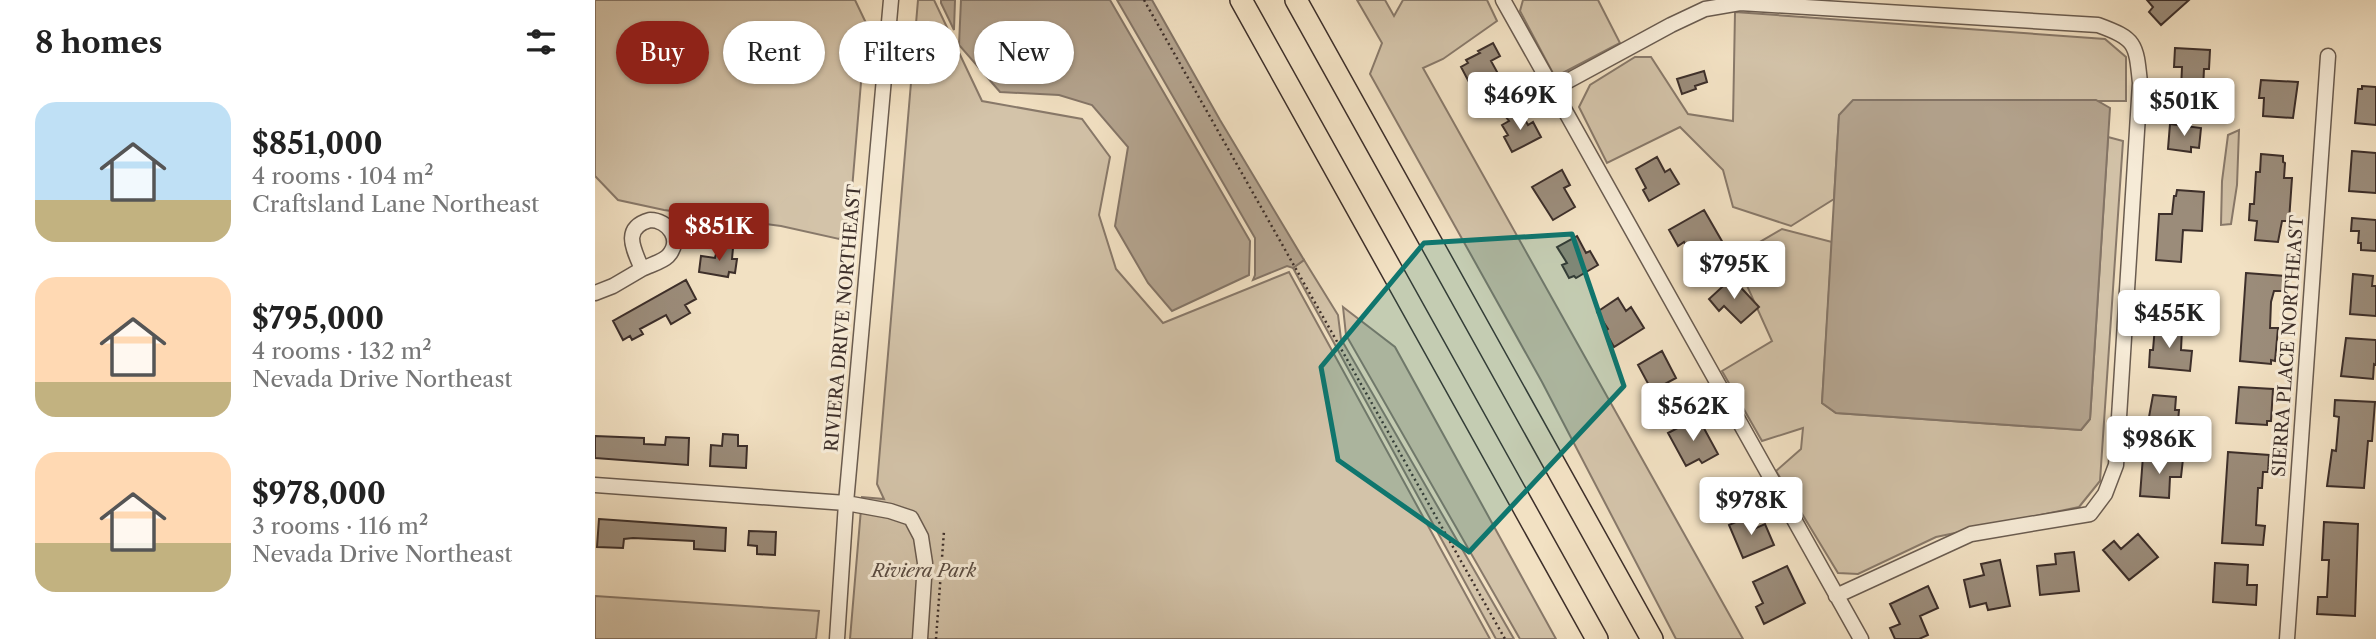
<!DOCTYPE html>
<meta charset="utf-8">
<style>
:root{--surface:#fff;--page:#f6f6f6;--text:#222;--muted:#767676;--accent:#8f2418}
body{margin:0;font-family:"Libre Caslon Text",serif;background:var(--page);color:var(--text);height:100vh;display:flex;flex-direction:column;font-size:26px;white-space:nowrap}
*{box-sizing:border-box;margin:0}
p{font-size:23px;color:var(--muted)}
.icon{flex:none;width:38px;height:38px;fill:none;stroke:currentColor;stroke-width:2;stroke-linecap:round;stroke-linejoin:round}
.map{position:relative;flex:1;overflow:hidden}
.details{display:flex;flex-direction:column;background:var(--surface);width:595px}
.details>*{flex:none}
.guide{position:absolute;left:21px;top:21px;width:665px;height:63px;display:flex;gap:14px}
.price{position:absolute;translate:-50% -60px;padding:0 16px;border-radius:7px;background:#fff;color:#222;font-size:23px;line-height:46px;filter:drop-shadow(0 2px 4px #0008)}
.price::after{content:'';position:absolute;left:50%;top:42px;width:21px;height:16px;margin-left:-10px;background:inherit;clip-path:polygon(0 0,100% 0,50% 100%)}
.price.active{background:var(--accent);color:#fff}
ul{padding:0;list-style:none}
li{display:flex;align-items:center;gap:21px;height:175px;padding:0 35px}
li span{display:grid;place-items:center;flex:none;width:196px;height:140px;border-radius:21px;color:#555}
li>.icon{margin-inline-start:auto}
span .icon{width:84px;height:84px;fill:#fffc;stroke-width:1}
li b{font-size:30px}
h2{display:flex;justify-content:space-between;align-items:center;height:84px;padding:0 35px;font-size:30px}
.pill{padding:0 24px;border-radius:32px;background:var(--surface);box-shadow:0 2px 5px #0004;font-size:24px;line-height:63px}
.pill.active{background:var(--accent);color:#fff}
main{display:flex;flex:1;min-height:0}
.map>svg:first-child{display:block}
.green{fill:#d3c3a9;stroke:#88796a;stroke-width:2}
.water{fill:#b4a48f;stroke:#847567;stroke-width:2}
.building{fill:#9b8c7a;stroke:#3d2f2a;stroke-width:2}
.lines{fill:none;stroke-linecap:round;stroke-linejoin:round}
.minor-casing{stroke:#6a5c50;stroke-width:17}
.highway-casing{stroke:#3d2f2a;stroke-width:24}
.path{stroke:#3d2f2a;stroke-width:2.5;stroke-dasharray:2 3.5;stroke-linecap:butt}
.minor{stroke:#f7ecd8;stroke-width:14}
.highway{stroke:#f2e1c3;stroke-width:21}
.marked{fill:#0f766e;fill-opacity:0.2;stroke:#0f766e;stroke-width:5;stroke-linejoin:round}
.labels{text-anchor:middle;stroke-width:6;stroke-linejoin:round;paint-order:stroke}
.street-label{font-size:18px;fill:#3d2f2a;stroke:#f7ecd8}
.park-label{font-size:18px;font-style:italic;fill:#5b4d43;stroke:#f7ecd8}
</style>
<main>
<section class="details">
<h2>8 homes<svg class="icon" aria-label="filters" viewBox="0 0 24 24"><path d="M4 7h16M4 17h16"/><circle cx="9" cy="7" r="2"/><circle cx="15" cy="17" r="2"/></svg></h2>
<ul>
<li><span style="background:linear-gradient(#bfe0f5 70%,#c2b280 0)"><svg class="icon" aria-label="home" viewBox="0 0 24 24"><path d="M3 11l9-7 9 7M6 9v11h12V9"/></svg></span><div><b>$851,000</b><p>4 rooms · 104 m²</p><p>Craftsland Lane Northeast</p></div></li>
<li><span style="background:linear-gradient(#ffd9b3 75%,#c2b280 0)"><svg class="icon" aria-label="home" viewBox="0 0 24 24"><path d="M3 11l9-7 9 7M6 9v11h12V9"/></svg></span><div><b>$795,000</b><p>4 rooms · 132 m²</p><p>Nevada Drive Northeast</p></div></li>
<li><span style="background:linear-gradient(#ffd9b3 65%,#c2b280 0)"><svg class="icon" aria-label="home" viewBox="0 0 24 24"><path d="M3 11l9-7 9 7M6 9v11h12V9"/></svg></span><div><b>$978,000</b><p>3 rooms · 116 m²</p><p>Nevada Drive Northeast</p></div></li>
</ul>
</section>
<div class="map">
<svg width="1781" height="639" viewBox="0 0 1781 639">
<rect width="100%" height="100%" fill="#f2e1c3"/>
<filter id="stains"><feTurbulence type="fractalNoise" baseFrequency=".00286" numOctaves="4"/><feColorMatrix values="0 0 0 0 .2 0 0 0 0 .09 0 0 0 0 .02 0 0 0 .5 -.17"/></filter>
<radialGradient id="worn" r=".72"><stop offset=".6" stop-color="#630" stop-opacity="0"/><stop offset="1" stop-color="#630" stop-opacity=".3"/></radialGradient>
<!-- green -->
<path class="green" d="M 0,0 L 260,0 L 271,23 L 254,225 L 244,239 L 186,226 L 69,210 L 23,200 L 0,176 Z
M 323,0 L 339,0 L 387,101 L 487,119 L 515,157 L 504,215 L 521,269 L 568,323 L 694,272 L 895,639 L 255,639 L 267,497 L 289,499 L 282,484 Z
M 762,0 L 790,0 L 799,16 L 808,0 L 892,0 L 902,21 L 848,59 L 828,68 L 1148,639 L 1081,639 L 947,382 L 775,74 L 787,43 Z
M 928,0 L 1003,0 L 1025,43 L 960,77 L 925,11 Z
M 1140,12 L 1510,39 L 1531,57 L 1531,101 L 1258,101 L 1244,116 L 1239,199 L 1196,226 L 1138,207 L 1128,170 L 1085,127 L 1012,163 L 984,107 L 995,85 L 1040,57 L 1056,57 L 1093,114 L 1138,121 Z
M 1644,130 L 1642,185 L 1636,224 L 1626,225 L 1627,181 L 1633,135 Z
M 1513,137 L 1528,141 L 1505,481 L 1484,507 L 1341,537 L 1263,574 L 1243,573 L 1181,471 L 1206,449 L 1208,428 L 1167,441 L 1127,371 L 1177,341 L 1139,257 L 1187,229 L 1237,242 L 1227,403 L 1241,413 L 1486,430 L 1495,419 Z
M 709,260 L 743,315 L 746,339 L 919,639 L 901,639 L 698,268 Z
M 748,307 L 800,347 L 961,639 L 925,639 L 751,335 Z
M 0,596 L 224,611 L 221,639 L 0,639 Z"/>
<!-- water -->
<path class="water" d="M 346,0 L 360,0 L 359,30 L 346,3 Z
M 366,0 L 515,0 L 655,241 L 654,275 L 577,311 L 553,283 L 520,226 L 533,147 L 497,105 L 464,95 L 405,92 L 364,45 Z
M 522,0 L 557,0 L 625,120 L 709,260 L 698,268 L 692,266 L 658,280 L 660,275 L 660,238 Z
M 1258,100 L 1501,100 L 1515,108 L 1495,419 L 1486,430 L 1241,413 L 1227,403 L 1244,115 Z"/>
<!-- building -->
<path class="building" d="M 1552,0 L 1594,0 L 1566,25 L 1554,12 L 1558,7 Z
M 898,43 L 905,56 L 896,61 L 906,79 L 887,89 L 881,78 L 874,82 L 866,67 L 873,63 L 871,60 L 885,53 L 883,51 Z
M 1580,48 L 1615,50 L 1614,69 L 1609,69 L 1608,89 L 1586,89 L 1587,67 L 1579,67 Z
M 1109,71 L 1112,82 L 1100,86 L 1101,89 L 1087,94 L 1082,79 Z
M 1666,80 L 1703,82 L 1698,118 L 1668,116 L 1669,98 L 1664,98 Z
M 1767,86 L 1781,87 L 1781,125 L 1760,123 L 1763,89 L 1767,89 Z
M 925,110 L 933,125 L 938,122 L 946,137 L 917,152 L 909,137 L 913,135 L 907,125 L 914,121 L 911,117 Z
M 1575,124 L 1606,128 L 1604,148 L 1596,147 L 1596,152 L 1573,149 Z
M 1757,151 L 1781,153 L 1781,193 L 1754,191 Z
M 1666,154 L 1688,156 L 1688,162 L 1690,163 L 1689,178 L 1697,178 L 1694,221 L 1687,221 L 1683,242 L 1660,240 L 1662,221 L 1654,220 L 1655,204 L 1659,204 L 1661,172 L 1665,172 Z
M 1062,157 L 1070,172 L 1075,169 L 1084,184 L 1054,201 L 1048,190 L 1051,188 L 1041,169 Z
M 967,170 L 975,185 L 969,188 L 980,207 L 958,220 L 937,187 Z
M 1582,190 L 1609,192 L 1607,231 L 1588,230 L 1586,262 L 1561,260 L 1564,214 L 1577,214 L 1579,196 L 1581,196 Z
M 1109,210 L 1128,243 L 1099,260 L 1089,242 L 1083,246 L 1074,230 Z
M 1757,218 L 1781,220 L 1781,251 L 1766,250 L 1766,243 L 1763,243 L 1764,231 L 1756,231 Z
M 982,236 L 991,253 L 995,251 L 1003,265 L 981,278 L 979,276 L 974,278 L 967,265 L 972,263 L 962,247 Z
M 123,245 L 138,248 L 137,259 L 142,259 L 140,273 L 134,272 L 133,277 L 104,272 L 106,256 L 120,258 Z
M 1651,273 L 1690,276 L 1688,291 L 1679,291 L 1676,302 L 1675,328 L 1683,328 L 1680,361 L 1676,360 L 1676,364 L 1645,361 Z
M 1758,274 L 1778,276 L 1777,286 L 1781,286 L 1781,316 L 1755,314 Z
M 1137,278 L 1164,307 L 1146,323 L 1129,306 L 1124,311 L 1114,299 Z
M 91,280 L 101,299 L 90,305 L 95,313 L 76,324 L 71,315 L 45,329 L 48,334 L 37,340 L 35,336 L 28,340 L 18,321 Z
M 1023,298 L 1031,311 L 1036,307 L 1049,328 L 1019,347 L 1010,331 L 1013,329 L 1002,312 Z
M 1560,326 L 1587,329 L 1586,350 L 1597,351 L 1595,371 L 1554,367 L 1555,350 L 1558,350 Z
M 1751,338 L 1781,340 L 1781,365 L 1779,364 L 1778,379 L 1746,376 Z
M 1067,351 L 1081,378 L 1057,391 L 1043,365 Z
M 1644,387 L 1678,389 L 1676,421 L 1672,421 L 1672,425 L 1641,423 Z
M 1558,395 L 1581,397 L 1580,410 L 1584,410 L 1582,433 L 1548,431 L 1549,417 L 1554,417 Z
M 1740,400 L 1780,402 L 1777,441 L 1773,441 L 1769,488 L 1732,486 L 1737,450 L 1741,451 L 1744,417 L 1739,416 Z
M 1105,421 L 1123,454 L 1107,463 L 1104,459 L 1091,466 L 1073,433 L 1094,422 L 1096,426 Z
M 128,434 L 143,435 L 143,446 L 152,446 L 151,468 L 115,466 L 116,445 L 127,446 Z
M 0,436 L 49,438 L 49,444 L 70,445 L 71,437 L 94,438 L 93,465 L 0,458 Z
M 1633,452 L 1674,455 L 1673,472 L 1668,472 L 1667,488 L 1663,488 L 1661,525 L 1670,526 L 1668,545 L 1627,543 Z
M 1548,456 L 1588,459 L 1586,477 L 1575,477 L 1574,498 L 1545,496 Z
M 1154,516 L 1159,529 L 1170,524 L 1179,545 L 1148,558 L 1134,525 Z
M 4,519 L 131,528 L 130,551 L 99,549 L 99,541 L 38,538 L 29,539 L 28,548 L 2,547 Z
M 1729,522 L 1763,524 L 1760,616 L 1722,614 L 1723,597 L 1732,597 L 1734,560 L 1727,560 Z
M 154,531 L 181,532 L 180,555 L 162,554 L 162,546 L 153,545 Z
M 1543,534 L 1563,557 L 1534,580 L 1508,550 L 1519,541 L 1526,549 Z
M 1479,552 L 1484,591 L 1445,595 L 1442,566 L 1461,564 L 1460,554 Z
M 1405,560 L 1415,606 L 1393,610 L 1391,603 L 1375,607 L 1369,580 L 1389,575 L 1386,564 Z
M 1620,563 L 1653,565 L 1652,585 L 1662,585 L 1661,605 L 1618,602 Z
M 1192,566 L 1210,603 L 1169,624 L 1161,607 L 1168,603 L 1158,582 Z
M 1333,586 L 1343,608 L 1325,616 L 1333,635 L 1324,639 L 1300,639 L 1295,628 L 1305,624 L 1295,604 Z"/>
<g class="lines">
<defs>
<path id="minor" d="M 908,0 L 1266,639
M 958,89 L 1076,25 L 1110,9 L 1145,3 L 1503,25 C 1541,39 1541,43 1545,83 L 1521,465 L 1510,494 L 1495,514 L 1376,534 L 1241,596
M 55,220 C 73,220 88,240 73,256 C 67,262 55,265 47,269 C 39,250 26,228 55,220 Z
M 0,293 L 18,286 L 47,269
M 0,485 L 251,503 L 295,511 L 316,518 L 326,537 L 330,563 L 325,639
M 242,639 L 251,503 L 296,0
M 1692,639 L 1733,56"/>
<path id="highway" d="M 646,0 L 1002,639
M 701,0 L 1057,639"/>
</defs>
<!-- minor casing -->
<use href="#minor" class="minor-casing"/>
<!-- highway casing -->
<use href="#highway" class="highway-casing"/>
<!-- path -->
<path class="path" d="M 549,0 L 910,639
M 341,639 L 349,531"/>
<!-- minor -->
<use href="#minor" class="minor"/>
<!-- highway -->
<use href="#highway" class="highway"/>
</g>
<!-- marked area -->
<path class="marked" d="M 977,234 L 1029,386 L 874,552 L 743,460 L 726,367 L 829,243 Z"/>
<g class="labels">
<!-- street labels -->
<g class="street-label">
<text transform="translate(248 318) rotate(-85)" y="6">RIVIERA DRIVE NORTHEAST</text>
<text transform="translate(1693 346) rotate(-86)" y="6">SIERRA PLACE NORTHEAST</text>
</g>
<!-- park labels -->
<g class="park-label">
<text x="329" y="577">Riviera Park</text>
</g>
</g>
<rect width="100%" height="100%" filter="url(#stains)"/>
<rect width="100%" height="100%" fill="url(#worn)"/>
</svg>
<b class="price" style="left:925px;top:132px">$469K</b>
<b class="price" style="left:1589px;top:138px">$501K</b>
<b class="price active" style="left:124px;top:263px">$851K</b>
<b class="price" style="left:1139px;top:301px">$795K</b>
<b class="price" style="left:1574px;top:350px">$455K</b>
<b class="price" style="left:1098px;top:443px">$562K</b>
<b class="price" style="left:1564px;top:476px">$986K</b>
<b class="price" style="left:1156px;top:537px">$978K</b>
<div class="guide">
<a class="pill active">Buy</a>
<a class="pill">Rent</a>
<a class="pill">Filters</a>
<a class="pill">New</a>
</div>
</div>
</main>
